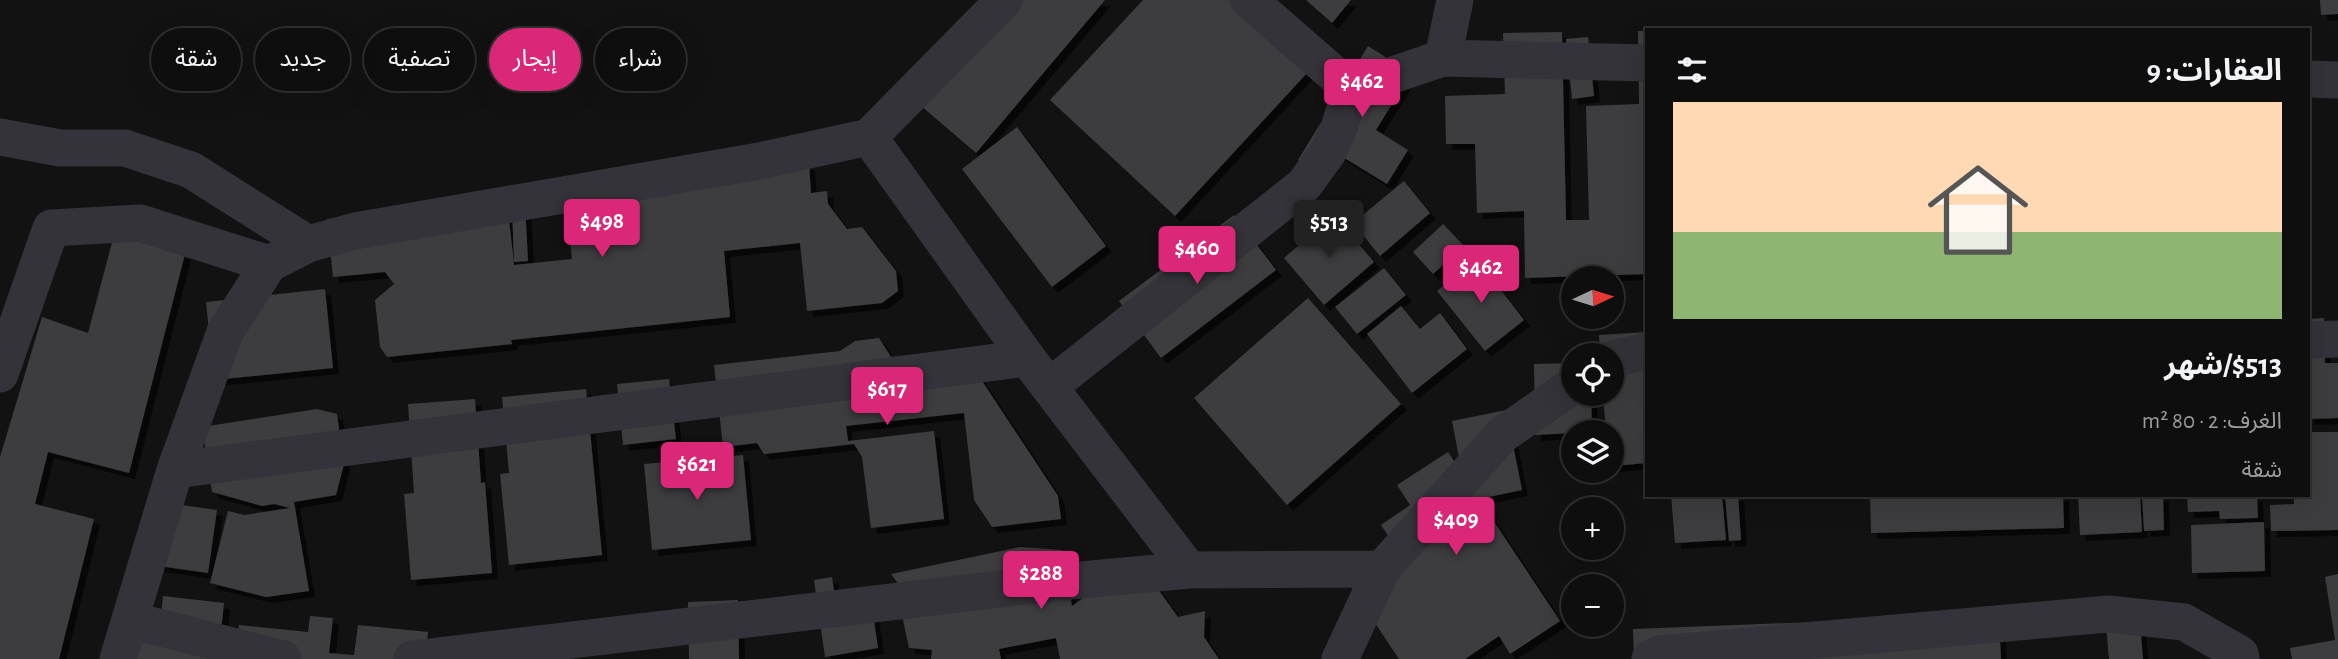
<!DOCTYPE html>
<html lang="ar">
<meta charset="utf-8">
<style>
:root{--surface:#0e0e0e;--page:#1c1c1c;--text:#f1f3f6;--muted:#9b9c9e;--line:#2e2e2e;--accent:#db2777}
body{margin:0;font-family:"Alegreya Sans","Noto Sans Arabic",sans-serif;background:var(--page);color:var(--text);direction:rtl;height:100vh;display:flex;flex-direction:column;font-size:26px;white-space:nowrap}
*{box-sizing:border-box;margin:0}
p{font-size:23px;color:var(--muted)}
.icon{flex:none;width:38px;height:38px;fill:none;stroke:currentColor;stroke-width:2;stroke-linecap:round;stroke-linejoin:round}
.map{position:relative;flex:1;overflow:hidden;direction:ltr}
.drawer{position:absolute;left:1645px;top:28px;width:665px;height:469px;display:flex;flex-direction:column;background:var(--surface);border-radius:0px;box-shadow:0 7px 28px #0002,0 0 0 2px var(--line);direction:rtl}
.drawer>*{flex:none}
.guide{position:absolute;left:21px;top:28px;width:665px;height:63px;direction:rtl;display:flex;gap:14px}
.needle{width:46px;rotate:86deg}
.buttons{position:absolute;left:1561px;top:266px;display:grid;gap:14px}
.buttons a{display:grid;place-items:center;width:63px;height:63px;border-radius:50%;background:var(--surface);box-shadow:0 7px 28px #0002,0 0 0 2px var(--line);font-size:35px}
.price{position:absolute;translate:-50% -60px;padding:0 16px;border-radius:7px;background:var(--accent);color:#fff;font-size:23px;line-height:46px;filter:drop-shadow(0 2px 4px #0008)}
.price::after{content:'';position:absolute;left:50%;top:42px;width:21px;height:16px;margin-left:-10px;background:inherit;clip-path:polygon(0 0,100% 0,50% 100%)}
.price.selected{background:#222;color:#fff}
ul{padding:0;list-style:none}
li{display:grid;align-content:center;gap:14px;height:371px;padding:0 28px}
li+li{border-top:2px solid var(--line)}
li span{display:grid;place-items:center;height:217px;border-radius:0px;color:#555}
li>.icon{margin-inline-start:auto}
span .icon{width:126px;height:126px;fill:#fffc;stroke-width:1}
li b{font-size:30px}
h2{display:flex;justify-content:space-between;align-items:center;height:84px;padding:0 28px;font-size:30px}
.pill{padding:0 24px;border-radius:32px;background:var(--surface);box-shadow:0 7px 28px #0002,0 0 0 2px var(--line);font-size:24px;line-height:63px}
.pill.selected{background:var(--accent);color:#fff}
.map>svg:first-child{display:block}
.building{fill:#3c3c41;filter:url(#shadow)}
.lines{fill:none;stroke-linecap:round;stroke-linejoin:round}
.street{stroke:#333339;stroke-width:37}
</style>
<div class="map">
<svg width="2338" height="659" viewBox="0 0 2338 659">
<defs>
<filter id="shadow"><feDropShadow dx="6" dy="6" stdDeviation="0" flood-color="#0009"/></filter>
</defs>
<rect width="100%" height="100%" fill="#121213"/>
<!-- building -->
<path class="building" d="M 996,0 L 1105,0 L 976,153 L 913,99 Z
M 1143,0 L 1231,0 L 1308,72 L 1175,216 L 1050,100 Z
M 1306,0 L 1351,0 L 1332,23 Z
M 2320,0 L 2338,0 L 2338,14 L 2321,15 Z
M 1638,31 L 1647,31 L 1647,274 L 1525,278 L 1524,211 L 1477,213 L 1475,144 L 1446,144 L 1445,96 L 1505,94 L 1503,33 L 1562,32 L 1566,220 L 1589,220 L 1586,106 L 1639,104 Z
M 1588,37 L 1594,96 L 1572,99 L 1566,39 Z
M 1368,46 L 1411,73 L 1376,130 L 1408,150 L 1387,184 L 1328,148 L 1315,170 L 1298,160 Z
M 1017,127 L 1106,246 L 1052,287 L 962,169 Z
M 809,164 L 811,193 L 827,191 L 828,204 L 847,229 L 862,227 L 896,271 L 898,291 L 882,303 L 807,311 L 800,243 L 724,251 L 730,317 L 511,340 L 512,344 L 387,357 L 380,347 L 375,300 L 394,284 L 385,272 L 333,277 L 327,219 L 507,201 L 514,265 L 572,259 L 564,184 Z
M 1404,181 L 1430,213 L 1380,256 L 1353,223 Z
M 512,204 L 525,204 L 528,261 L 514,262 Z
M 1234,215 L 1276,270 L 1161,358 L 1119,301 Z
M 1334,215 L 1374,262 L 1324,305 L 1284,258 Z
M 1443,224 L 1464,246 L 1433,274 L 1413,252 Z
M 114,235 L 185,254 L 129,473 L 48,452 L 35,504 L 94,519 L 59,659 L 0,659 L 0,457 L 42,317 L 88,333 Z
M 1477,259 L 1524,320 L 1485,351 L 1437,291 Z
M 1384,268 L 1406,295 L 1357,334 L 1335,307 Z
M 325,289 L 333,368 L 214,380 L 206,302 Z
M 1308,298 L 1401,404 L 1287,505 L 1194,398 Z
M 1401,306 L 1420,329 L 1440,313 L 1467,349 L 1412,393 L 1367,334 Z
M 2324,318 L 2325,363 L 2338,363 L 2338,418 L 2308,419 L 2308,319 Z
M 1647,332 L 1647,463 L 1612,466 L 1612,432 L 1606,432 L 1603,394 L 1612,394 L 1612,355 L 1600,355 L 1599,335 Z
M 879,338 L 891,357 L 961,349 L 1058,496 L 1061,519 L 992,527 L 974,500 L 964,413 L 846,426 L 848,441 L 934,431 L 944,519 L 871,528 L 862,457 L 854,444 L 764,454 L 757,443 L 723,447 L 714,365 L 840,351 L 855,341 Z
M 1573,363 L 1573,394 L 1591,394 L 1592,432 L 1535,435 L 1534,364 Z
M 669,379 L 676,439 L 623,445 L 617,384 Z
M 586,389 L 602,555 L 509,565 L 500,474 L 509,473 L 502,397 Z
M 475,399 L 481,483 L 485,482 L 492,573 L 411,580 L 404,494 L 414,493 L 408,404 Z
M 317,409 L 337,414 L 344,464 L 336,495 L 294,502 L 309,591 L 266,597 L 210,583 L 228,511 L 244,515 L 290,508 L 274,504 L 262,506 L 212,492 L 202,427 Z
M 1506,410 L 1522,490 L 1479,499 L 1560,621 L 1510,654 L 1499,636 L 1465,659 L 1399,659 L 1349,584 L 1398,551 L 1381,525 L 1410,505 L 1397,485 L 1448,452 L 1462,473 L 1452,421 Z
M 2308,432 L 2338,432 L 2338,530 L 2271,531 L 2270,505 L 2294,504 L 2294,495 L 2308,495 Z
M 743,455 L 751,540 L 652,550 L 644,464 Z
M 1671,495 L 1722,495 L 1726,540 L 1675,543 Z
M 1725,495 L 1738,495 L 1741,540 L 1729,541 Z
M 1870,495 L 2063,495 L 2064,528 L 1871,533 Z
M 2078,495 L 2140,495 L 2142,532 L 2080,535 Z
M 2142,495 L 2163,495 L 2164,530 L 2144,531 Z
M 2187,495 L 2257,495 L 2258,518 L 2220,519 L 2219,511 L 2188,512 Z
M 154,501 L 217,510 L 208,573 L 145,564 Z
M 2264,522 L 2265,571 L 2192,573 L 2191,525 Z
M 1020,547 L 1062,550 L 1072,606 L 1113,576 L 1147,574 L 1178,617 L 1205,611 L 1204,637 L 1219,659 L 1060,659 L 1056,638 L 999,649 L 1001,659 L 931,659 L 932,650 L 909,648 L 902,615 L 905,593 L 891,574 Z
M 2338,574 L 2338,659 L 2292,659 L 2290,648 L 2335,640 L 2325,577 Z
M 832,577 L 837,612 L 872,607 L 878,648 L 825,657 L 814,580 Z
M 163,596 L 224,603 L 218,659 L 104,659 L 106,639 L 158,644 Z
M 738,600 L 739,659 L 689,659 L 688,602 Z
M 310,616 L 333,618 L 329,653 L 354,655 L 358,625 L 428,632 L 425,659 L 236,659 L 239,625 L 308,632 Z
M 1891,619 L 1999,620 L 2001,659 L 1634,659 L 1633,629 Z
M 2140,623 L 2143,659 L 2109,659 L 2106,626 Z"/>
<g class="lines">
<!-- street -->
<path class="street" d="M 1443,58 L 1455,0
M 2308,79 L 2338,80
M 1351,89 L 1443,58 L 1647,63
M 0,137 L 60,148 L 125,148 L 191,170 L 308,244
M 869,137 L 1027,358 L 1189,570
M 2308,340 L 2338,339
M 1612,359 L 1647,351
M 0,374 L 51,228 L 140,223 L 269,264
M 1049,387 L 1304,185 L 1328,152 L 1339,128 L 1351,89 L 1249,0
M 175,470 L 1027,358
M 130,620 L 283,659
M 118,659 L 175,470 L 225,332 L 269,264 L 308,244 L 355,231 L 759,161 L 869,137 L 1004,0
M 412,659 L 1059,582 L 1189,570 L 1382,569
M 1340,659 L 1382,569 L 1502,435 L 1573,385
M 1650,659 L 1659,654 L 2108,614 L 2184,622 L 2240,654 L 2241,659"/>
</g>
</svg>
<div class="buttons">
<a><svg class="needle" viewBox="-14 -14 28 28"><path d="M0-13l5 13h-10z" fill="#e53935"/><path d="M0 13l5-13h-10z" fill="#9b9c9e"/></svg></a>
<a><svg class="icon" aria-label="locate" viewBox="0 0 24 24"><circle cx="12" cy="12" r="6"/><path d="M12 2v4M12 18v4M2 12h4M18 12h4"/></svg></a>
<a><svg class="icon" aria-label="layers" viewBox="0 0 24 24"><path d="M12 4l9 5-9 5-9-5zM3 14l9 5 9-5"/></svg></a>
<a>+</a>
<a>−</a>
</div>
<b class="price" style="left:1362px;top:119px">$462</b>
<b class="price" style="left:602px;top:259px">$498</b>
<b class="price selected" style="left:1329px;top:260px">$513</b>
<b class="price" style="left:1197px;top:286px">$460</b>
<b class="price" style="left:1481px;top:305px">$462</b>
<b class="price" style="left:887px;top:427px">$617</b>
<b class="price" style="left:697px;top:502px">$621</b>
<b class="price" style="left:1456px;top:557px">$409</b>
<b class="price" style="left:1041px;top:611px">$288</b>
<div class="guide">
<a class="pill">شراء</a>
<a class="pill selected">إيجار</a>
<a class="pill">تصفية</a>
<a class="pill">جديد</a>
<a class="pill">شقة</a>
</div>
<section class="drawer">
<h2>العقارات: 9<svg class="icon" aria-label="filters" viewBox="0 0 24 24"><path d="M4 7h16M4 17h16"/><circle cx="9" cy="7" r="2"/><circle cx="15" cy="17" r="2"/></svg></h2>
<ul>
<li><span style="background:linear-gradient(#ffd9b3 60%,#8fb573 0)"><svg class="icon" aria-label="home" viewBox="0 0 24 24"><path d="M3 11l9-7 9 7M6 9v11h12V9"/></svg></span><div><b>$513/شهر</b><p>الغرف: 2 · 80 m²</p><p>شقة</p></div></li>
</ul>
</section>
</div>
